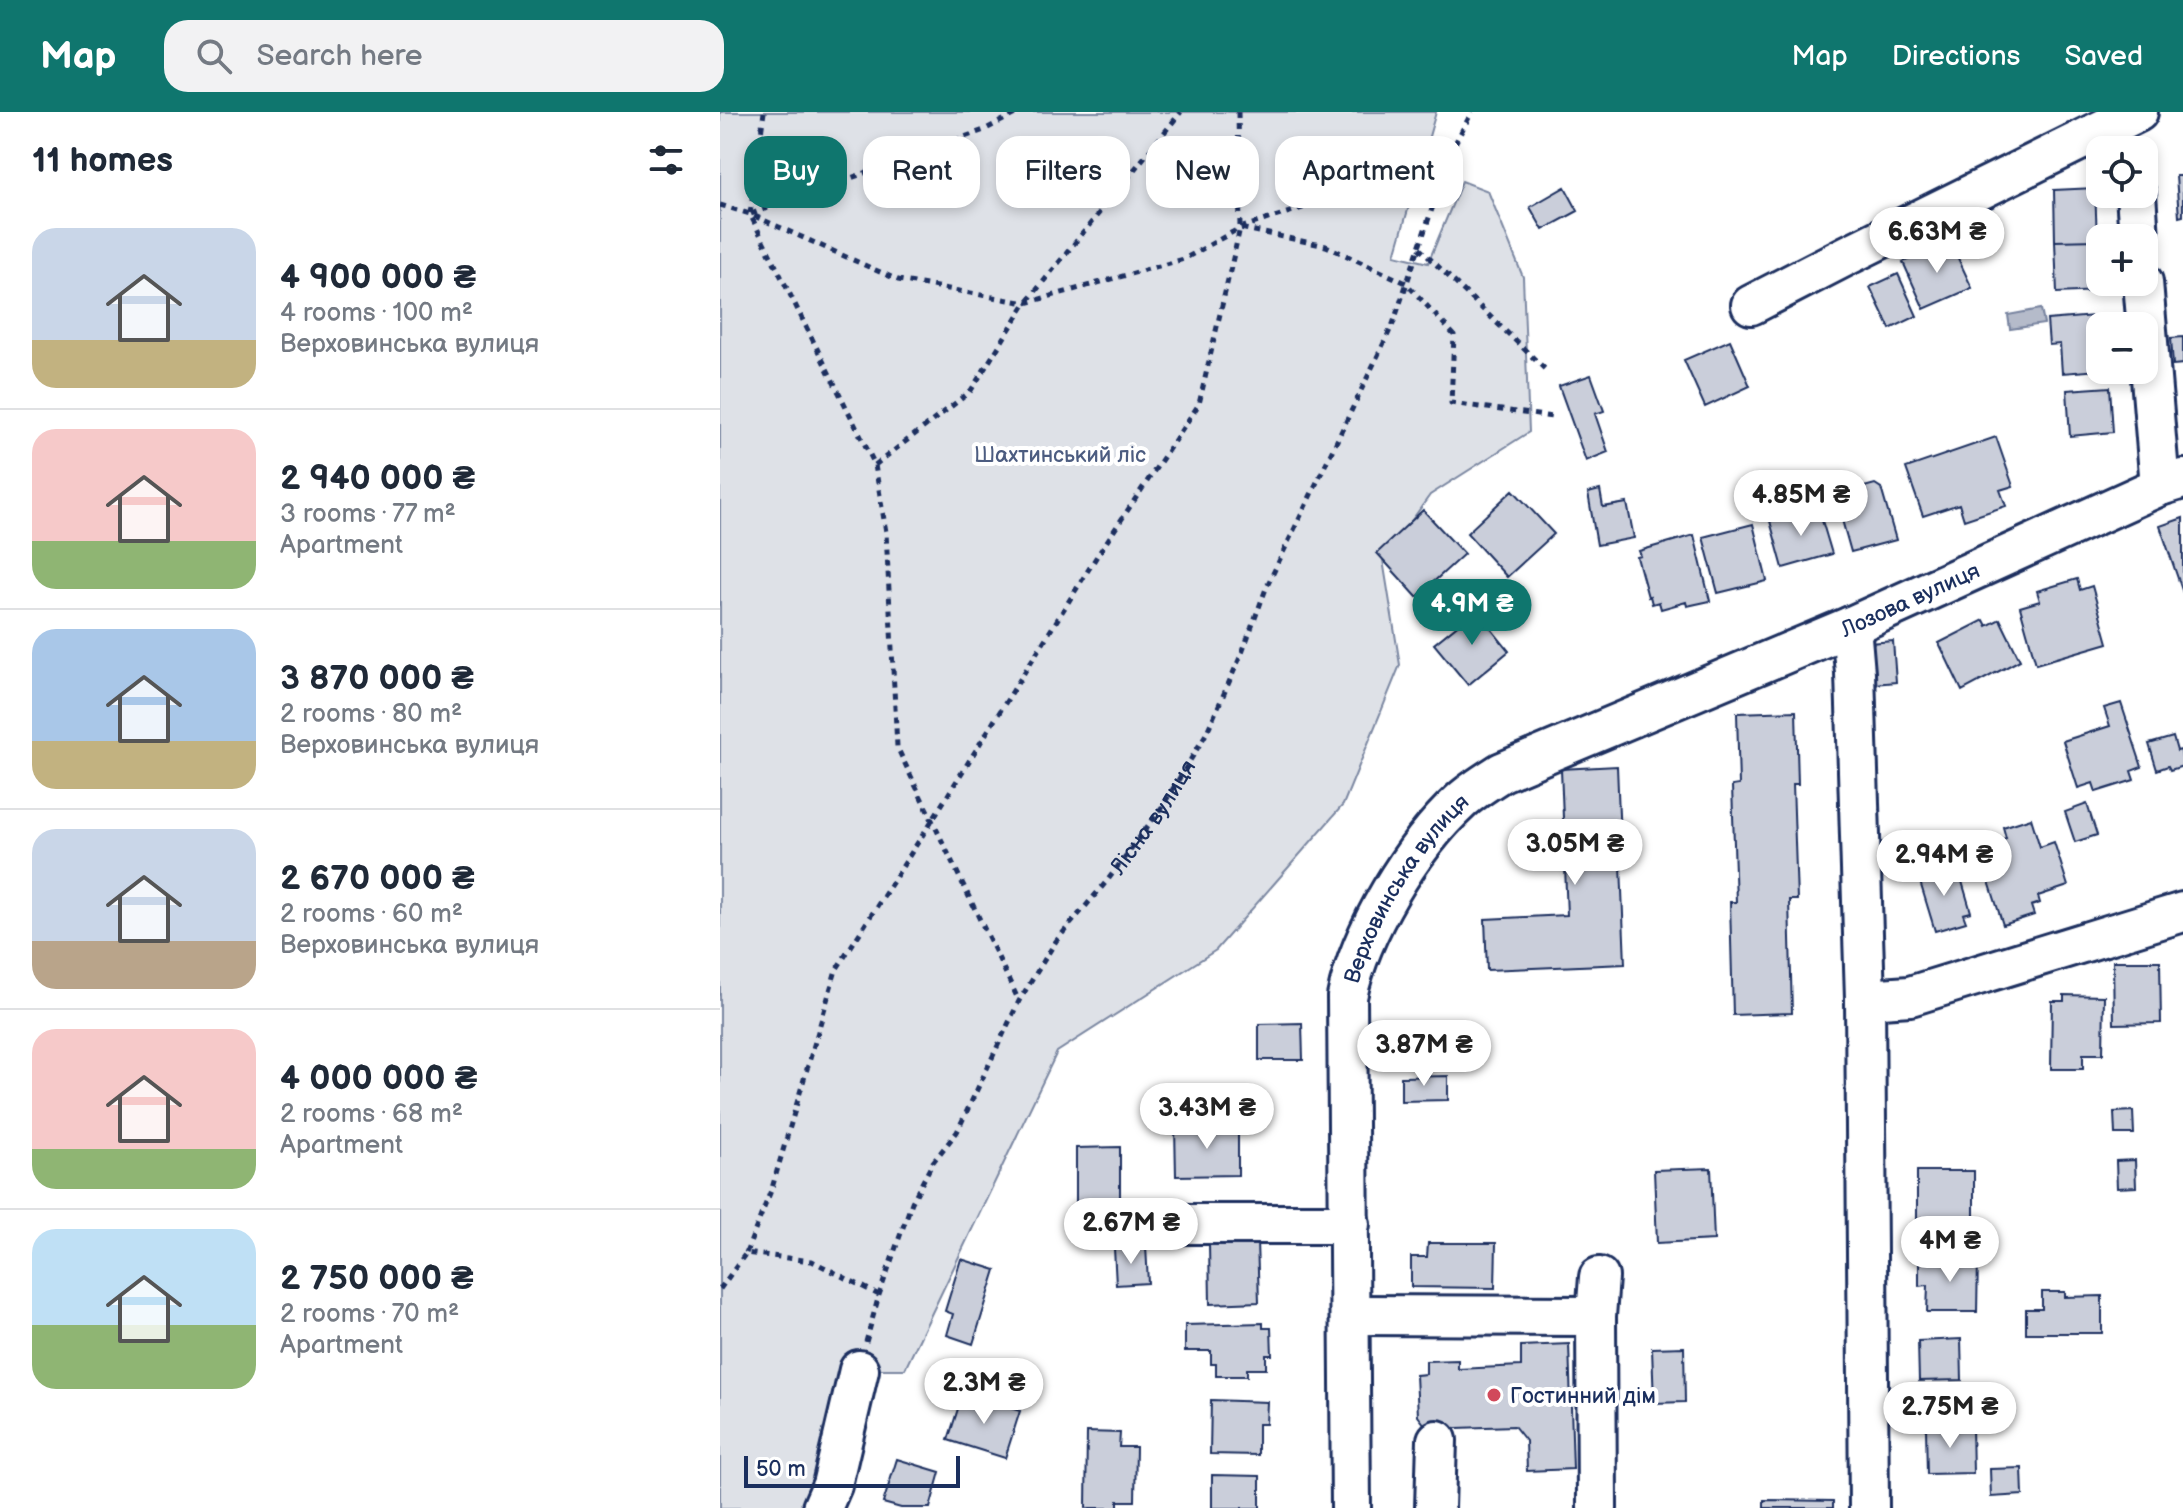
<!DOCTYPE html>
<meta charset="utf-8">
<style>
:root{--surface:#fff;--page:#f2f2f3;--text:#1f2937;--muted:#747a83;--line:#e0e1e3;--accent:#0f766e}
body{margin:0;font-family:"Balsamiq Sans",sans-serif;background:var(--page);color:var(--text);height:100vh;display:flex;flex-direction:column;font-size:30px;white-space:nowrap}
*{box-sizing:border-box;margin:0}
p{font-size:26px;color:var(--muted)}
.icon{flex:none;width:44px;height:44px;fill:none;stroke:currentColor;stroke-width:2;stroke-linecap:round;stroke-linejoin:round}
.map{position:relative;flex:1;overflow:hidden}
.details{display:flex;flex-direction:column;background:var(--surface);width:720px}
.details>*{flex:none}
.banner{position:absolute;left:24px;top:24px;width:760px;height:72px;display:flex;gap:16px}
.tools{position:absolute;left:1366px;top:24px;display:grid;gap:16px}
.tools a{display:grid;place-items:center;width:72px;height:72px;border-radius:16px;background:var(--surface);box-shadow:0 4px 12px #0003;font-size:40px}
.scale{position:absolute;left:24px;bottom:20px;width:216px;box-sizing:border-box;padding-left:8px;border:4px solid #1b2f5e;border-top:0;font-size:22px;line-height:28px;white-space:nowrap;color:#1b2f5e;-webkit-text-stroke:6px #fff;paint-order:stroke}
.price{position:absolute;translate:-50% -68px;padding:0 18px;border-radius:28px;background:#fff;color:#222;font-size:26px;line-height:52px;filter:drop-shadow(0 2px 4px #0008)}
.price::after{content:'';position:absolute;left:50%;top:48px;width:24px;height:18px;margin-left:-12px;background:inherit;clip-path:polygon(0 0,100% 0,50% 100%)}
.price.selected{background:var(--accent);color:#fff}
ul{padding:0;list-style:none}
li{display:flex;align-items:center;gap:24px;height:200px;padding:0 32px}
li+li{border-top:2px solid var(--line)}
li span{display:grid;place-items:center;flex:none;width:224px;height:160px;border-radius:24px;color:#555}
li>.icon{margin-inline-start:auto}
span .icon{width:96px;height:96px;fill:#fffc;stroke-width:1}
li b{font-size:34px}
h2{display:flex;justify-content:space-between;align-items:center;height:96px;padding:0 32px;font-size:34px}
.tag{padding:0 28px;border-radius:24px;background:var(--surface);box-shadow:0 4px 12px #0003;font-size:28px;line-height:72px}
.tag.selected{background:var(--accent);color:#fff}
header{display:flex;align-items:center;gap:48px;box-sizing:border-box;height:112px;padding:0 40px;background:var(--accent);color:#fff}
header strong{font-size:38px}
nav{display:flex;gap:44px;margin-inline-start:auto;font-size:28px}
.search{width:560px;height:72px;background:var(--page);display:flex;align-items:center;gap:20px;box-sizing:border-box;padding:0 28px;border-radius:24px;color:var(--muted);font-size:30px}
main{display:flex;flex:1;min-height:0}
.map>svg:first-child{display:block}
.green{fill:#dee1e7;stroke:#7c88a2;stroke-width:2}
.water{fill:#b5bbca;stroke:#77839f;stroke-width:2}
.building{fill:#caceda;stroke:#1b2f5e;stroke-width:2}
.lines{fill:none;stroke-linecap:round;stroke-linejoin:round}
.minor-casing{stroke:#1b2f5e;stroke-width:44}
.path{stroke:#1b2f5e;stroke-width:5;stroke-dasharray:6 6;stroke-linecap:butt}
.minor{stroke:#fff;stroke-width:38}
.poi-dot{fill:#d1495b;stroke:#fff;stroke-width:3}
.labels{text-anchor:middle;stroke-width:8;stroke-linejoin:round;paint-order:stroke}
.park-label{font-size:22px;fill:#4c5c80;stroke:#fff}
.street-label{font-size:22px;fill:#1b2f5e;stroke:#fff}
.poi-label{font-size:22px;fill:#1b2f5e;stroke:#fff;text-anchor:start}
</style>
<header>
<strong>Map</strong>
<div class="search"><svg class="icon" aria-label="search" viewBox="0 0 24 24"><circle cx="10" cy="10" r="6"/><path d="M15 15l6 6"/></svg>Search here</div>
<nav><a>Map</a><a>Directions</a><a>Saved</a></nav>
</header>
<main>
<section class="details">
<h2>11 homes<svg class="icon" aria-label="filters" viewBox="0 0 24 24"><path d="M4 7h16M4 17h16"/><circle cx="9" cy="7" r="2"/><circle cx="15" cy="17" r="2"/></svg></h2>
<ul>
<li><span style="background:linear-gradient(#c9d6e8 70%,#c2b280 0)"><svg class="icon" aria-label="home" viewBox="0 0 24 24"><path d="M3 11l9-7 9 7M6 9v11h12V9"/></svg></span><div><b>4 900 000 ₴</b><p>4 rooms · 100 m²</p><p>Верховинська вулиця</p></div></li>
<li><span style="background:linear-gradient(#f6c9c9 70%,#8fb573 0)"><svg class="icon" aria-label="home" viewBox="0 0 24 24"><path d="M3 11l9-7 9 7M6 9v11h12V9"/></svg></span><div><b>2 940 000 ₴</b><p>3 rooms · 77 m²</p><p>Apartment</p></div></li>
<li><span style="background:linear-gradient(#a9c7e8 70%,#c2b280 0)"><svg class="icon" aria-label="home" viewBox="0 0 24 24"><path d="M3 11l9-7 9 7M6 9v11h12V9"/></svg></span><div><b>3 870 000 ₴</b><p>2 rooms · 80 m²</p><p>Верховинська вулиця</p></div></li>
<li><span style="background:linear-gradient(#c9d6e8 70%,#b9a48a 0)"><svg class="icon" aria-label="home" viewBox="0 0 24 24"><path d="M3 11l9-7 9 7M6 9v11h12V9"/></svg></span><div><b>2 670 000 ₴</b><p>2 rooms · 60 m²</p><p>Верховинська вулиця</p></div></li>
<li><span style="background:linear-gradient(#f6c9c9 75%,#8fb573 0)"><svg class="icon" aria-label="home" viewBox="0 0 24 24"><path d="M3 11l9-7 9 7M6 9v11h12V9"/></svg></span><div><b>4 000 000 ₴</b><p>2 rooms · 68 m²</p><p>Apartment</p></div></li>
<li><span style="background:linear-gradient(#bfe0f5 60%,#8fb573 0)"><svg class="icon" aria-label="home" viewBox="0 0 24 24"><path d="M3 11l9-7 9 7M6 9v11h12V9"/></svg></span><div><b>2 750 000 ₴</b><p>2 rooms · 70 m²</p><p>Apartment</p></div></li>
</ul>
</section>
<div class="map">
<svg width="1463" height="1396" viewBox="0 0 1463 1396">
<rect width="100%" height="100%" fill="#fff"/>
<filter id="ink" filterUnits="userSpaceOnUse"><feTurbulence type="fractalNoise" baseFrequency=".0125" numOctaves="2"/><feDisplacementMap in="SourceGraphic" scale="16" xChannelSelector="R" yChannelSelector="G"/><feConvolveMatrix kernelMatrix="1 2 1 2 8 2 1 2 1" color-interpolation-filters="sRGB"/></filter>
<g filter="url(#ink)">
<!-- green -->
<path class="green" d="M 0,0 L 716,0 L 675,143 L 708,151 L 742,69 L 768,79 L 803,165 L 809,320 L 710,383 L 663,448 L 680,553 L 623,693 L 496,838 L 337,940 L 185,1257 L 127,1257 L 84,1396 L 0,1396 Z"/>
<!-- water -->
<path class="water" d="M 1321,197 L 1324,212 L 1290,217 L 1288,203 Z"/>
<!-- building -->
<path class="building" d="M 1456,64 L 1463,64 L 1463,104 L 1459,105 Z
M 845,75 L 858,99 L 823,118 L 810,95 Z
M 1375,76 L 1377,128 L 1335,129 L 1334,78 Z
M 1377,128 L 1379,179 L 1337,181 L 1335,129 Z
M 1230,129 L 1252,176 L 1204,197 L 1183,150 Z
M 1178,162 L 1197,204 L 1170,217 L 1150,175 Z
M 1386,203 L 1387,214 L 1380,214 L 1380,258 L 1342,261 L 1340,232 L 1329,233 L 1327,208 Z
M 1463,225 L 1463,252 L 1453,253 L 1451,226 Z
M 1010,228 L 1030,274 L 985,295 L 964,248 Z
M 871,263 L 884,299 L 875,302 L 888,340 L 866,349 L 839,274 Z
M 1390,275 L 1393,320 L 1350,324 L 1347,278 Z
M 1276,325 L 1293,374 L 1280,378 L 1286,394 L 1244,408 L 1239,392 L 1203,404 L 1186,356 Z
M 1155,372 L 1161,376 L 1176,428 L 1131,440 L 1115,383 Z
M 793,378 L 834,422 L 787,465 L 747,421 Z
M 880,378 L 883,395 L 907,391 L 914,426 L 877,433 L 868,381 Z
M 1098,395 L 1112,442 L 1063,456 L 1050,409 Z
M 703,398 L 744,442 L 697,485 L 657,441 Z
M 1463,406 L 1463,481 L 1440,414 Z
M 1033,412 L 1047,469 L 998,481 L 983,425 Z
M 974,423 L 990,489 L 967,494 L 966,490 L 941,497 L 939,490 L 932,492 L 930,484 L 928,485 L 917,445 L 921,444 L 919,439 Z
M 1357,467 L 1360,478 L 1372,474 L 1388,531 L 1316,552 L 1300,495 L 1320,489 L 1317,479 Z
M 756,498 L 789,539 L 748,573 L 714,532 Z
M 1280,507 L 1300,548 L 1242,579 L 1219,531 L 1264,508 L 1267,514 Z
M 1173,529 L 1176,570 L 1154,572 L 1150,531 Z
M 1401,591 L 1422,655 L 1411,659 L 1414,668 L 1376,680 L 1373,671 L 1358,676 L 1343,629 L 1390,614 L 1384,596 Z
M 1076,599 L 1078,672 L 1073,672 L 1077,788 L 1069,788 L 1072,901 L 1013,903 L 1010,790 L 1016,790 L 1012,674 L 1019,673 L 1017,601 Z
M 1453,625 L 1457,639 L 1461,638 L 1463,654 L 1450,658 L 1448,654 L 1437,658 L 1429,632 Z
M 897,654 L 905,852 L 767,858 L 765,807 L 847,803 L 841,657 Z
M 1367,692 L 1377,723 L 1355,730 L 1345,700 Z
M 1311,706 L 1320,735 L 1334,730 L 1348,774 L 1318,784 L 1320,791 L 1311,794 L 1314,803 L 1283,813 L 1258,735 L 1286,726 L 1283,715 Z
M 1221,752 L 1226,770 L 1241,766 L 1251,800 L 1243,802 L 1246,810 L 1215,819 L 1197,760 Z
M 1393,849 L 1440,849 L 1441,911 L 1394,912 Z
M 1344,883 L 1384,884 L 1383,942 L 1363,942 L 1363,957 L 1331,957 L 1332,889 L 1344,889 Z
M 582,911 L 583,948 L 539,948 L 539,912 Z
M 662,917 L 679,917 L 679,941 L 663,941 Z
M 728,964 L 728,988 L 681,989 L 681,965 Z
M 1413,999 L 1414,1022 L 1395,1022 L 1394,1000 Z
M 518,1014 L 518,1063 L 456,1064 L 455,1015 Z
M 400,1035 L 400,1113 L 356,1114 L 356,1036 Z
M 1415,1048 L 1416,1075 L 1397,1076 L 1396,1049 Z
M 991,1056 L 994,1128 L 937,1131 L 934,1058 Z
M 1197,1059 L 1254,1059 L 1254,1117 L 1197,1117 Z
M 537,1129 L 539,1190 L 490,1192 L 489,1131 Z
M 708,1131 L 776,1131 L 775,1176 L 691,1175 L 691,1145 L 707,1145 Z
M 426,1134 L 428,1171 L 396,1173 L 394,1136 Z
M 241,1147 L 276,1158 L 253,1232 L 227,1223 L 233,1202 L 225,1199 Z
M 1199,1147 L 1258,1147 L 1257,1200 L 1207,1200 L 1208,1173 L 1199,1174 Z
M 1322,1180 L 1345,1180 L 1345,1185 L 1382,1184 L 1382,1221 L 1306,1221 L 1306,1197 L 1322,1197 Z
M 543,1211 L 543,1216 L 551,1216 L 552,1243 L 546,1243 L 546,1257 L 527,1257 L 527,1264 L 496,1264 L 496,1252 L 491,1252 L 491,1239 L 465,1239 L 465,1213 Z
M 1241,1227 L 1242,1268 L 1199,1269 L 1198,1229 Z
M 849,1232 L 853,1357 L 807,1359 L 806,1329 L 794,1314 L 708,1317 L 698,1304 L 696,1263 L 706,1262 L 706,1249 L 738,1248 L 738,1257 L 801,1254 L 801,1234 Z
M 964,1235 L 965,1290 L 934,1291 L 932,1236 Z
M 1251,1279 L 1279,1279 L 1279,1310 L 1252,1310 Z
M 243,1281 L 300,1299 L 285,1346 L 228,1328 Z
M 491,1288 L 547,1290 L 546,1312 L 538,1312 L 538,1343 L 490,1342 Z
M 1252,1315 L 1253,1361 L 1207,1362 L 1206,1316 Z
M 367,1320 L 400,1321 L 399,1335 L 416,1335 L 415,1389 L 398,1389 L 398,1396 L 366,1396 Z
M 177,1347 L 220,1360 L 210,1396 L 181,1396 L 163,1391 Z
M 1302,1356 L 1303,1383 L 1271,1385 L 1270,1357 Z
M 492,1363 L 540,1364 L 540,1396 L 492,1396 Z
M 1044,1388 L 1113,1389 L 1113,1396 L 1044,1396 Z"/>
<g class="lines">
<defs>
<g id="minor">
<path d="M 1416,82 L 1419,126"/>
<path d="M 1423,170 L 1440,374"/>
<path d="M 1031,193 L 1128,143 L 1418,0"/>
<path d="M 1131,514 L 1135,561 L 1145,887 L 1149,1396"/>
<path d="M 1145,887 L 1190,884 L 1463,800"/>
<path d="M 450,1112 L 630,1112"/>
<path d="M 630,1203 L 876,1204"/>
<path d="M 102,1396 L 112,1373 L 139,1258"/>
<path id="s2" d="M 631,1396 L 627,885 C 640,820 692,734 741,689 C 753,678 768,669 782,660 L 1131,514 L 1440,374 L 1463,367"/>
<path d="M 715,1396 L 717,1328"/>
<path d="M 877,1396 L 876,1204 L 879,1165"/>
</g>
</defs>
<!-- minor casing -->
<use href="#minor" class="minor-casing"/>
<!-- path -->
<g class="path">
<path d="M 44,0 L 30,102 L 155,353 L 166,420 L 177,635 L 299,889"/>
<path d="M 518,0 L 520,116"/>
<path d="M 0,93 L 30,102 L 178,168 L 306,191 L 464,147 L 520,116 L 642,77 L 733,35"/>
<path d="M 31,102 L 264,18 L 299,0"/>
<path d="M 699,136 L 828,260"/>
<path d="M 155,353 L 250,280 L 306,191 L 461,0"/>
<path d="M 26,1141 L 52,1076 L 116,858 L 211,710 L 377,444 L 479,292 L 520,116 L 606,134 L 686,171 L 734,223 L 731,291 L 832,305"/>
<path d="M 0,1177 L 26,1141 L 92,1149 L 159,1183"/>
<path id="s1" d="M 146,1230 L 159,1183 L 192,1090 L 213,1050 L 237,1020 L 299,889 L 336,829 L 387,769 L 442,695 L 486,622 L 522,541 L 547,474 L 673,212 L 733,35 L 752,0"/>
</g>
<!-- minor -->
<use href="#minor" class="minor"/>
</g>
</g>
<!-- markers -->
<circle class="poi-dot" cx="774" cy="1283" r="8"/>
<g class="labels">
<!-- park labels -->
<g class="park-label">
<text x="340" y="350">Шахтинський ліс</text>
</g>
<!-- street labels -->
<g class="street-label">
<text dy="8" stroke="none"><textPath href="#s2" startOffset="1234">Лозова вулиця</textPath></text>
<text dy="8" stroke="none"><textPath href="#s1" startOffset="604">Лісна вулиця</textPath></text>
<text dy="8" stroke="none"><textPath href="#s2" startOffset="636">Верховинська вулиця</textPath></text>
</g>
<!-- poi labels -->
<g class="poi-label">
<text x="790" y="1291">Гостинний дім</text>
</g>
</g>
</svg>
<div class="tools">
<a><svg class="icon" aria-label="locate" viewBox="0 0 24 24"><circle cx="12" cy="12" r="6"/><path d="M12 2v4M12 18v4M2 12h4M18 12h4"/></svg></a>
<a>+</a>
<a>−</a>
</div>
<div class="scale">50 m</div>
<b class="price" style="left:1217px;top:163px">6.63M ₴</b>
<b class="price" style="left:1081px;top:426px">4.85M ₴</b>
<b class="price selected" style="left:752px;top:535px">4.9M ₴</b>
<b class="price" style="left:855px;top:775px">3.05M ₴</b>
<b class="price" style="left:1224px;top:786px">2.94M ₴</b>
<b class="price" style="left:704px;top:976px">3.87M ₴</b>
<b class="price" style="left:487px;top:1039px">3.43M ₴</b>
<b class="price" style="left:411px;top:1154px">2.67M ₴</b>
<b class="price" style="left:1230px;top:1172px">4M ₴</b>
<b class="price" style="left:264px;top:1314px">2.3M ₴</b>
<b class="price" style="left:1230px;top:1338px">2.75M ₴</b>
<div class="banner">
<a class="tag selected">Buy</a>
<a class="tag">Rent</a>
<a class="tag">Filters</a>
<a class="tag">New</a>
<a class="tag">Apartment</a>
</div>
</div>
</main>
